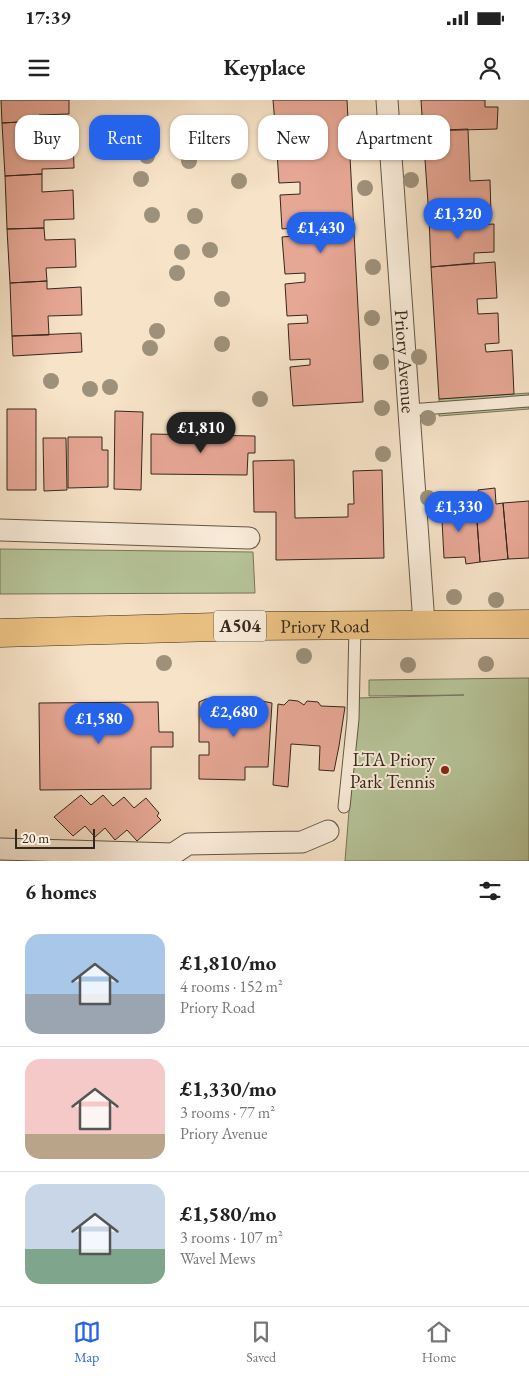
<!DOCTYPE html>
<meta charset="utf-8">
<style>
:root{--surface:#fff;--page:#f2f2f2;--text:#222;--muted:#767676;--line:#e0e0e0;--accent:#2563eb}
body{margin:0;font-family:"EB Garamond",serif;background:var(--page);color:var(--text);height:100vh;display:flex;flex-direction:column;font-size:19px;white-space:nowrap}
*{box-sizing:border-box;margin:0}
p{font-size:16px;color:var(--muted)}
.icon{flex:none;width:28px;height:28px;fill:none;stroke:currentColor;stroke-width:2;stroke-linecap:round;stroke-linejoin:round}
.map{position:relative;height:761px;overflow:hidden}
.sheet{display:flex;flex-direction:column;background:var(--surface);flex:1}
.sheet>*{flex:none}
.guide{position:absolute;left:15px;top:15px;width:500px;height:45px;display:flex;gap:10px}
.scale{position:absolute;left:15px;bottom:12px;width:80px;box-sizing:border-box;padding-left:5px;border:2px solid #34271d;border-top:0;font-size:14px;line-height:18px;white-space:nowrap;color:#34271d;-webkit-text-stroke:4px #faeddb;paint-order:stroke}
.price{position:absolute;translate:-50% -42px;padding:0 11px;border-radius:18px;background:var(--accent);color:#fff;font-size:16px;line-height:32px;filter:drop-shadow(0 1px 2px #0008)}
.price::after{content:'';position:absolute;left:50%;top:30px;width:15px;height:11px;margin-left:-8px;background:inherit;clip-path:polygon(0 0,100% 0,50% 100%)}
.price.selected{background:#222;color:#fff}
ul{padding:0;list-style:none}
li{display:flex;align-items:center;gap:15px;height:125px;padding:0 25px}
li+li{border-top:1px solid var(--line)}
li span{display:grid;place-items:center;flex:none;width:140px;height:100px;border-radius:15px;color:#555}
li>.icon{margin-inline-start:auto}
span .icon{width:60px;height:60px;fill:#fffc;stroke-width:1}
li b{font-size:21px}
h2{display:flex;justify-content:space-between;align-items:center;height:60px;padding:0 25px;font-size:21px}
.pill{padding:0 18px;border-radius:15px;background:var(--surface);box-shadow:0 1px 4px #0004;font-size:18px;line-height:45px}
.pill.selected{background:var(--accent);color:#fff}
.status{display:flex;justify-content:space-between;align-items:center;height:35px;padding:0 25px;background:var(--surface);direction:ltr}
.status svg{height:14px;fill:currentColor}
header{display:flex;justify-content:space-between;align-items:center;height:65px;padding:0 25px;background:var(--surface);font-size:22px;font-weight:700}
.menu{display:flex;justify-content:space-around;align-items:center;height:70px;border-top:1px solid var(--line);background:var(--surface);font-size:14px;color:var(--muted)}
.menu a{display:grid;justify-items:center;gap:2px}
.menu .selected{color:var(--accent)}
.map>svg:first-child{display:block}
.green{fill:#b7c59a;stroke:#76765c}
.building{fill:#e7a795;stroke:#34271d}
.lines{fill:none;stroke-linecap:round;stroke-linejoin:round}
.lane-casing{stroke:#655648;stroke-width:13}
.street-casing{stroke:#655648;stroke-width:23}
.primary-casing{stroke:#34271d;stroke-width:29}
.lane{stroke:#faeddb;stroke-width:11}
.street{stroke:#faeddb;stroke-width:21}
.primary{stroke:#ecc284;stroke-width:28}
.tree{fill:#9e917b}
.poi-dot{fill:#8f2418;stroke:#faeddb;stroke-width:2}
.labels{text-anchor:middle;stroke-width:4;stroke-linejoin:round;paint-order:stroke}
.shield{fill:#faeddb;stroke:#6f6256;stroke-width:1}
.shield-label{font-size:18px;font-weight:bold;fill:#34271d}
.street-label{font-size:19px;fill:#34271d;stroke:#faeddb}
.poi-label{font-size:19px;fill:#34271d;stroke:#faeddb;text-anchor:end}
</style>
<div class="status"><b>17:39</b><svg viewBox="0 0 49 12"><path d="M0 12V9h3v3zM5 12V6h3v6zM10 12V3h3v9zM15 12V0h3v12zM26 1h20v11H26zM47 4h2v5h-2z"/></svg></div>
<header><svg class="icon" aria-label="menu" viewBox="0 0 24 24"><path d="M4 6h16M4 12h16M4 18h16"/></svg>Keyplace<svg class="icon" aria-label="person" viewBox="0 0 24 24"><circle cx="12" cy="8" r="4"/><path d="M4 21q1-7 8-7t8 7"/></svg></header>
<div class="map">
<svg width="529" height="761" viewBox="0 0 529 761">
<rect width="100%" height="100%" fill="#f7e3c8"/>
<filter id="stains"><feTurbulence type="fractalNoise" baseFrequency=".004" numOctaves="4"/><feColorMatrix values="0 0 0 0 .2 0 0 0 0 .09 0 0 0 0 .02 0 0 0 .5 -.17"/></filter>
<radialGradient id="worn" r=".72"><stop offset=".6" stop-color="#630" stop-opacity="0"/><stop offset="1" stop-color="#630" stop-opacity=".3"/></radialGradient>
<!-- green -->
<path class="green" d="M 529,293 L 529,309 L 439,316 L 439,299 Z
M 0,449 L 253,452 L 255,493 L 0,494 Z
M 529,578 L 529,761 L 345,761 L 358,598 L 464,595 L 369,596 L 369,580 Z"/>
<!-- building -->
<path class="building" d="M 1,0 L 69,0 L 69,14 L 39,15 L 39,21 L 2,23 Z
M 273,0 L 347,0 L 363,302 L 293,306 L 290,267 L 310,265 L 310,259 L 290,260 L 288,224 L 308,223 L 307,215 L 287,216 L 285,184 L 305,182 L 305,173 L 285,174 L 282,137 L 303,135 L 302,127 L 282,129 L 280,95 L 300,94 L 300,82 L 279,83 L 277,52 L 298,51 L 296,23 L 275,24 Z
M 421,0 L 485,0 L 485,7 L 498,7 L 497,29 L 423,31 Z
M 39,21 L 40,39 L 73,37 L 74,68 L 42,69 L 42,74 L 5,76 L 2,23 Z
M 468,29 L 470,81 L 490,80 L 491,114 L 429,117 L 423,31 Z
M 42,74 L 42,92 L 73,90 L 74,119 L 44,120 L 44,128 L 7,129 L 5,76 Z
M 471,115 L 472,125 L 494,124 L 494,152 L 474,153 L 474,163 L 431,167 L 429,117 Z
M 44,128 L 45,140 L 75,139 L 76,167 L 46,168 L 47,181 L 10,183 L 7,129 Z
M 495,162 L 497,198 L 477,199 L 478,214 L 498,213 L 499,243 L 485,244 L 486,252 L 512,250 L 514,294 L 439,299 L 431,167 Z
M 47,181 L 47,189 L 81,187 L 82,215 L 48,216 L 49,235 L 12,236 L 10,183 Z
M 81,233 L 82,252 L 13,256 L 12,236 Z
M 7,309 L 36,309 L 36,390 L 7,390 Z
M 115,311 L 143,312 L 141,390 L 114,389 Z
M 151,334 L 255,336 L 255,353 L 248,353 L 247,375 L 151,374 Z
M 68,337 L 102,337 L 102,350 L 108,350 L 108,387 L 68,388 Z
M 43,338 L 66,338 L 67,390 L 44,391 Z
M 294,360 L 295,418 L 348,417 L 348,404 L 354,404 L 353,371 L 382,370 L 384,458 L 276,460 L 276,412 L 254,412 L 253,361 Z
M 495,388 L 496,404 L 503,403 L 508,459 L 480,462 L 477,421 L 481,421 L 478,390 Z
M 466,400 L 467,422 L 477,421 L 480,462 L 466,464 L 465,457 L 444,458 L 441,402 Z
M 529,401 L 529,458 L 508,459 L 503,403 Z
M 206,599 L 213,599 L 215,602 L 232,603 L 236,599 L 244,599 L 248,603 L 251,599 L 272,603 L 268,667 L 245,667 L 245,680 L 199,679 L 199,655 L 209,655 L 209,642 L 199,642 L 199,602 Z
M 289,600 L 298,601 L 304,605 L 307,601 L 318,602 L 321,606 L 345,607 L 339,646 L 334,671 L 319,670 L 320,646 L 291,644 L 288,687 L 273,685 L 278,604 L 284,605 Z
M 158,602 L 159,632 L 173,632 L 173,647 L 151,647 L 151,689 L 40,690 L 39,603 Z
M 81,695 L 91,705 L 103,695 L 113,706 L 124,697 L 134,708 L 146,698 L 159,713 L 157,716 L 161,720 L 137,741 L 127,730 L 115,740 L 105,728 L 95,737 L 85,726 L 73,736 L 54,717 Z"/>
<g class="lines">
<defs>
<path id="lane" d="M 409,310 L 529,301
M 344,707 L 353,619 L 355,525"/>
<g id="street">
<path id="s1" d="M 387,0 L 424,524"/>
<path d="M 0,430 L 249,438"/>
<path d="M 0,749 L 173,754 L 188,744 L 302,742 L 328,731"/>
</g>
<g id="primary">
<path id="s2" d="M 0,533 L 252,526 L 529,524"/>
</g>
</defs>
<!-- lane casing -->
<use href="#lane" class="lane-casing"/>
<!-- street casing -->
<use href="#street" class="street-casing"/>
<!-- primary casing -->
<use href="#primary" class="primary-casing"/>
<!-- lane -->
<use href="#lane" class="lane"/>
<!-- street -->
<use href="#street" class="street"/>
<!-- primary -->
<use href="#primary" class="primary"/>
</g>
<!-- trees -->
<g class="tree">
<circle cx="142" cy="26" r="8"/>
<circle cx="406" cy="34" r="8"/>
<circle cx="362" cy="45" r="8"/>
<circle cx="147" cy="56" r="8"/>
<circle cx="189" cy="61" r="8"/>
<circle cx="141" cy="79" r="8"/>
<circle cx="411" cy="80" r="8"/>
<circle cx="239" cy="81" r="8"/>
<circle cx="365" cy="88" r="8"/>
<circle cx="152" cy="115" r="8"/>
<circle cx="195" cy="116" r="8"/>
<circle cx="210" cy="150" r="8"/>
<circle cx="182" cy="152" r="8"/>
<circle cx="373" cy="167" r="8"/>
<circle cx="177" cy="173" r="8"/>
<circle cx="222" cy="199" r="8"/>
<circle cx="372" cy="218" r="8"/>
<circle cx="157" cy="231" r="8"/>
<circle cx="222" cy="244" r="8"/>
<circle cx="150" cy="248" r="8"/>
<circle cx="419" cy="257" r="8"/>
<circle cx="381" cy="262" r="8"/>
<circle cx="51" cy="281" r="8"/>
<circle cx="110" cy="287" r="8"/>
<circle cx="90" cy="289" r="8"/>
<circle cx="260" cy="299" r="8"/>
<circle cx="382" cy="308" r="8"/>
<circle cx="428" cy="318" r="8"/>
<circle cx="196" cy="322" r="8"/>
<circle cx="383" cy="354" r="8"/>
<circle cx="428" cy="398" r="8"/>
<circle cx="454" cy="497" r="8"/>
<circle cx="496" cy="500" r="8"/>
<circle cx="304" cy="556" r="8"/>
<circle cx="164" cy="563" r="8"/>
<circle cx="486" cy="564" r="8"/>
<circle cx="408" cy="565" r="8"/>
</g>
<!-- markers -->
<circle class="poi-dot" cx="445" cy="670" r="5"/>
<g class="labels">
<!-- shield labels -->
<rect class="shield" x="214" y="510.5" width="52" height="31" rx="4"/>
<g class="shield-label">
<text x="240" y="532">A504</text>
</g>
<!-- street labels -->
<g class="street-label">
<text dy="7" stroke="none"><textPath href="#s1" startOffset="262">Priory Avenue</textPath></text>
<text dy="7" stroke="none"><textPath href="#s2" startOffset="325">Priory Road</textPath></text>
</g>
<!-- poi labels -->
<g class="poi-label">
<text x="435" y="666">LTA Priory<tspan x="435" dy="22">Park Tennis</tspan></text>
</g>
</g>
<rect width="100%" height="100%" filter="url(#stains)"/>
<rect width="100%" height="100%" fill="url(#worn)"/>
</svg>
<div class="scale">20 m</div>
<b class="price" style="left:458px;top:140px">£1,320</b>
<b class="price" style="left:321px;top:154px">£1,430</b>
<b class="price selected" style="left:201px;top:354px">£1,810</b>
<b class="price" style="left:459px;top:433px">£1,330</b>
<b class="price" style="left:234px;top:638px">£2,680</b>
<b class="price" style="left:99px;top:645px">£1,580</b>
<div class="guide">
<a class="pill">Buy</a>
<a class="pill selected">Rent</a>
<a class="pill">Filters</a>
<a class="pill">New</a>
<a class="pill">Apartment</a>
</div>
</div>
<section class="sheet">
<h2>6 homes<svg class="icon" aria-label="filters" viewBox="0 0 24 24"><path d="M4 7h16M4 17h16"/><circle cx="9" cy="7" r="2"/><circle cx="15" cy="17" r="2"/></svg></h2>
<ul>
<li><span style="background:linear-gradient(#a9c7e8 60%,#9aa5b1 0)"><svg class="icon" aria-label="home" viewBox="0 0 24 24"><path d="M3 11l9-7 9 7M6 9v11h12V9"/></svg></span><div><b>£1,810/mo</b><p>4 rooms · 152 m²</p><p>Priory Road</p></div></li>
<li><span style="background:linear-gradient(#f6c9c9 75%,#b9a48a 0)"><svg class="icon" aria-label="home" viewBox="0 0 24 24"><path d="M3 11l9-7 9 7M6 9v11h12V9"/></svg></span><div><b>£1,330/mo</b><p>3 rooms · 77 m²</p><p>Priory Avenue</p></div></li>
<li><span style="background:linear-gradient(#c9d6e8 65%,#7fa58c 0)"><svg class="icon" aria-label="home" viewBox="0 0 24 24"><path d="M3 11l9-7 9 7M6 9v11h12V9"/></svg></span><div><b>£1,580/mo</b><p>3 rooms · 107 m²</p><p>Wavel Mews</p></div></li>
</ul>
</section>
<nav class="menu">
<a class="selected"><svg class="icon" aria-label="map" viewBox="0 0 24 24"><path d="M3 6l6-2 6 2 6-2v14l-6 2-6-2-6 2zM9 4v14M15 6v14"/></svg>Map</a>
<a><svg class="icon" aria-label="saved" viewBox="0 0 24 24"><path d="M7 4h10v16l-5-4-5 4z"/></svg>Saved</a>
<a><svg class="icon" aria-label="home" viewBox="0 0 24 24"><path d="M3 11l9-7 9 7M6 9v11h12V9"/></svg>Home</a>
</nav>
